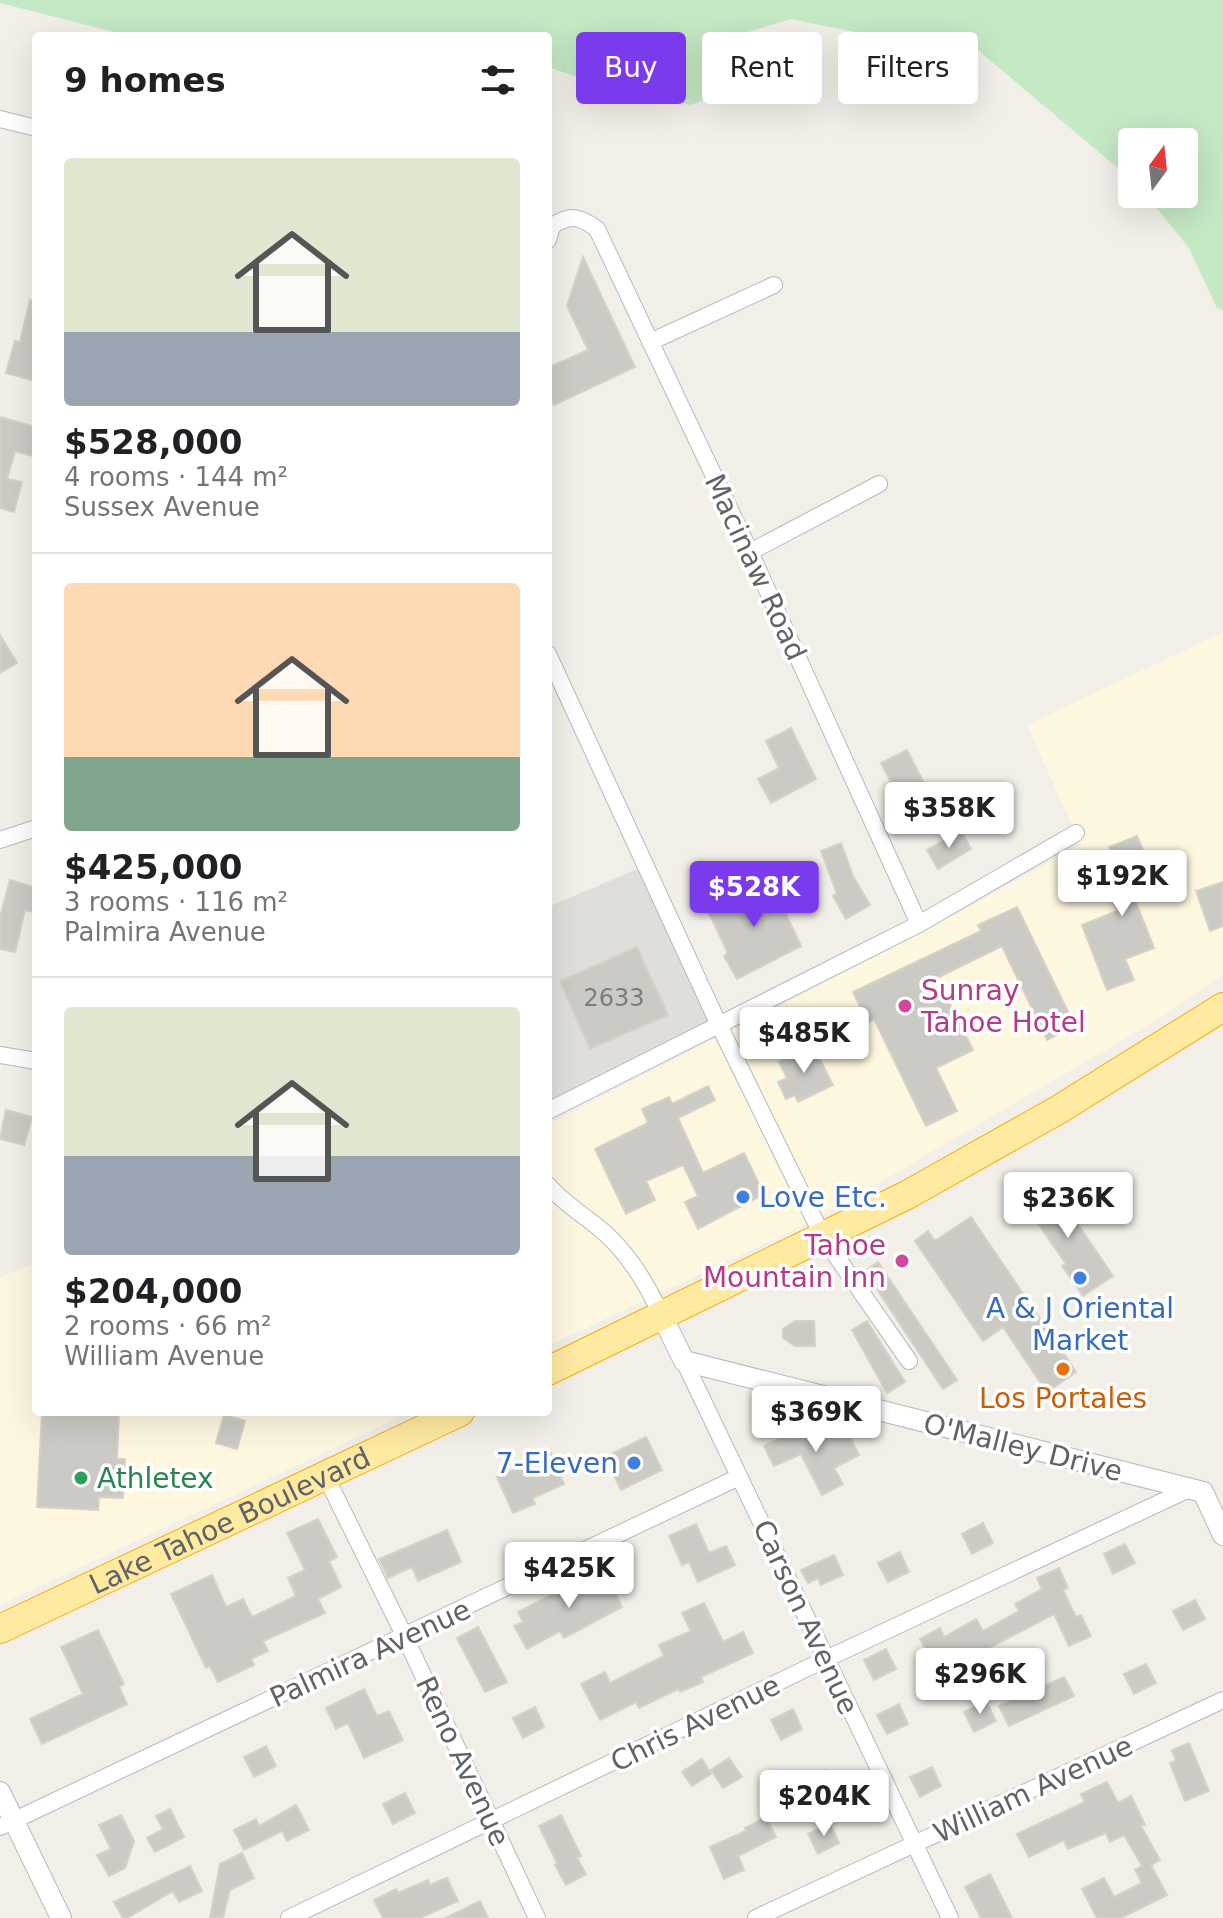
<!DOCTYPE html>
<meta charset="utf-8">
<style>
:root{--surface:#fff;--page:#f6f6f6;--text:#202124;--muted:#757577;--line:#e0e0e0;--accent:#7c3aed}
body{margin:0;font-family:"DejaVu Sans",sans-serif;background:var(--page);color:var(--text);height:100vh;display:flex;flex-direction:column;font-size:30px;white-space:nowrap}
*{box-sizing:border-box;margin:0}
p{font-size:26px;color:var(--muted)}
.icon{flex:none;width:44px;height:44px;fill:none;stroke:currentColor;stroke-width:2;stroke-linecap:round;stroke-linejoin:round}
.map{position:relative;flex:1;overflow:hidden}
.sheet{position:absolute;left:32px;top:32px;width:520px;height:1384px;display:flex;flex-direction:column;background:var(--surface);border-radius:8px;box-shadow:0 8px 32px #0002}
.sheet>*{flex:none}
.guide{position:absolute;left:576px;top:32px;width:526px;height:72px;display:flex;gap:16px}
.needle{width:52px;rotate:15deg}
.controls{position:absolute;left:1118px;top:128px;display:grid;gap:16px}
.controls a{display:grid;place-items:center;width:80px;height:80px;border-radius:8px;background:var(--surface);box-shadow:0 8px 32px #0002;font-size:40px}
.price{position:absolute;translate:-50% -68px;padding:0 18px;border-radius:8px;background:#fff;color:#222;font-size:26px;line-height:52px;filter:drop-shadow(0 2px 4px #0008)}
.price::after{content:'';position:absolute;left:50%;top:48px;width:24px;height:18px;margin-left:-12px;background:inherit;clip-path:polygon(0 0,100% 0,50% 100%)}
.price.selected{background:var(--accent);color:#fff}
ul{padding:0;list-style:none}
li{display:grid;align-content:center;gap:16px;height:424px;padding:0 32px}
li+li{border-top:2px solid var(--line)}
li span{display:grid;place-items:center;height:248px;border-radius:8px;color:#555}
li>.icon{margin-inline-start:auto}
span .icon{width:144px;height:144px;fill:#fffc;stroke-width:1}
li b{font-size:34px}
h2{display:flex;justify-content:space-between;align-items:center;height:96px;padding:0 32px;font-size:34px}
.tag{padding:0 28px;border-radius:8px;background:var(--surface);box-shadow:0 8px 32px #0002;font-size:28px;line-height:72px}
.tag.selected{background:var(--accent);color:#fff}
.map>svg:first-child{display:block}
.commercial{fill:#fef7e0}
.industrial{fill:#e0deda}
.green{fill:#c5e8c5}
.building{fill:#cccac5;stroke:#d6d1c6;stroke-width:2}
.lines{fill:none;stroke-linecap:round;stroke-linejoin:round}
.minor-casing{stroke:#b5b8bc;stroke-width:18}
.tertiary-casing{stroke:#b5b8bc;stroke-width:22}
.trunk-casing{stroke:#f9ab00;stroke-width:30}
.minor{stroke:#fff;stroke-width:16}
.tertiary{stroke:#fff;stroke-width:20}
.trunk{stroke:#feeaa1;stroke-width:28}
.hotel-dot{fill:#d1479c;stroke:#fff;stroke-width:3}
.shop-dot{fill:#3f7fe0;stroke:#fff;stroke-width:3}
.food-dot{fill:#e8710a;stroke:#fff;stroke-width:3}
.leisure-dot{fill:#2e9e5b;stroke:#fff;stroke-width:3}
.labels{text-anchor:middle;stroke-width:7;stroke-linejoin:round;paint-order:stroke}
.number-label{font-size:24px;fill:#7a7d7f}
.street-label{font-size:28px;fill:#5f6368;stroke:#fff}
.hotel-label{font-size:28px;fill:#b23c85;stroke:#fff;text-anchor:start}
.shop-label{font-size:28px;fill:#366cbe;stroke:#fff;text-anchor:start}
.food-label{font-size:28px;fill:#c56008;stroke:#fff}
.leisure-label{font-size:28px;fill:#27864d;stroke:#fff;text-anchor:start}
</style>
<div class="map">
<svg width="1223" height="1918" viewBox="0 0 1223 1918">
<rect width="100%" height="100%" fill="#f1efe8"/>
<!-- commercial -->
<path class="commercial" d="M 1223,632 L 1223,975 L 1160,1018 L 819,1218 L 548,1346 L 548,1124 L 925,931 L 1081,845 L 1027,725 Z
M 36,1263 L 36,1412 L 410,1412 L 0,1605 L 0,1277 Z"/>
<!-- industrial -->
<path class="industrial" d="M 640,868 L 712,1023 L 548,1105 L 548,907 Z"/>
<!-- green -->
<path class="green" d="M 0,0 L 1223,0 L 1223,310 L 1217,308 L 1189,248 L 1145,194 L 1184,194 L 1184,142 L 1132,142 L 1132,180 L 972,45 L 947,60 L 905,58 L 855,32 L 791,19 L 748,32 L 722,92 L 691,105 L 618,91 L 548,67 L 548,36 L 130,36 L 0,3 Z"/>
<!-- building -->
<path class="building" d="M 583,257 L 635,367 L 554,405 L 548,392 L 548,368 L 588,350 L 567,306 Z
M 30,300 L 36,301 L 36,381 L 6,373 L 15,341 L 20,342 Z
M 0,417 L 36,427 L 36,457 L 15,451 L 7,479 L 22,482 L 14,512 L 0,508 Z
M 0,635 L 17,663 L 0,673 Z
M 791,728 L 816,779 L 771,803 L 758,779 L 779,768 L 766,741 Z
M 907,750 L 928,791 L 902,804 L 881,763 Z
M 961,831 L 971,849 L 938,869 L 927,850 Z
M 1137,836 L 1155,880 L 1131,890 L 1154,948 L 1125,959 L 1134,980 L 1107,990 L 1082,925 L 1117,911 L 1108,889 L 1123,883 L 1109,847 Z
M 841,843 L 853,876 L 870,905 L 846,919 L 833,896 L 837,894 L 821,851 Z
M 10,880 L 36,888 L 33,912 L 25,910 L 15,952 L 0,949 L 0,917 Z
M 770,880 L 801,946 L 737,979 L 724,956 L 728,953 L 707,909 Z
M 1223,882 L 1223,926 L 1210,931 L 1196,891 Z
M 1017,907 L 1075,1026 L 1047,1040 L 1002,946 L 937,978 L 973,1050 L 936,1068 L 957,1111 L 926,1126 L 874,1019 L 868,1023 L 853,992 L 981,931 L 978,925 Z
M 637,947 L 668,1015 L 590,1049 L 560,981 Z
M 813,1046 L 833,1085 L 798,1102 L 795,1095 L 786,1099 L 778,1082 L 787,1078 L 779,1062 Z
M 708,1086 L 715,1100 L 678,1118 L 703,1173 L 744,1153 L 764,1194 L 698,1229 L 685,1202 L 698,1196 L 683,1165 L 646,1181 L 655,1200 L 626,1214 L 595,1149 L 648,1123 L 642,1109 L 669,1097 L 672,1104 Z
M 6,1110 L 32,1117 L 24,1145 L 0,1139 Z
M 1049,1182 L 1113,1276 L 1083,1296 L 1062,1266 L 1066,1264 L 1022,1200 Z
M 971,1217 L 1076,1372 L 1047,1392 L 1003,1327 L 983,1341 L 915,1241 L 928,1231 L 935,1241 Z
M 878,1262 L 957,1380 L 943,1389 L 865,1271 Z
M 795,1321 L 814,1321 L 815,1346 L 795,1346 L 783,1338 L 783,1329 Z
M 867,1321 L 905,1382 L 887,1393 L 852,1330 Z
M 42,1412 L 119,1412 L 117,1459 L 125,1459 L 123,1498 L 99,1497 L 98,1510 L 37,1507 Z
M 224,1415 L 245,1421 L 237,1449 L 216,1443 Z
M 844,1425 L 859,1455 L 834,1468 L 843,1484 L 822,1495 L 801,1454 L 774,1466 L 764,1446 L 806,1426 L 813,1441 Z
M 646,1437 L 662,1470 L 621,1490 L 605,1457 Z
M 551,1453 L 564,1484 L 533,1498 L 535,1504 L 513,1513 L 497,1477 Z
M 318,1519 L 337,1557 L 329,1561 L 341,1587 L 318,1599 L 325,1613 L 263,1641 L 268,1651 L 251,1659 L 254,1665 L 218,1682 L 210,1666 L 206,1668 L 171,1594 L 212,1575 L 226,1607 L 243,1599 L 252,1617 L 296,1596 L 288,1578 L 305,1570 L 287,1533 Z
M 983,1523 L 993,1543 L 972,1554 L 962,1534 Z
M 696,1524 L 709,1553 L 726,1546 L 735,1565 L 698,1582 L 689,1562 L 682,1565 L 669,1536 Z
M 447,1530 L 461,1562 L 418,1581 L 412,1567 L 388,1578 L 379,1559 Z
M 1125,1544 L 1135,1563 L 1113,1574 L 1104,1554 Z
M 900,1552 L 909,1572 L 888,1582 L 878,1563 Z
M 834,1555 L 843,1575 L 821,1585 L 818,1578 L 808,1583 L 801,1570 Z
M 603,1568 L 622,1607 L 564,1638 L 560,1631 L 527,1649 L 514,1626 L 523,1622 L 518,1612 Z
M 1059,1568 L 1068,1588 L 1063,1590 L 1076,1617 L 1081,1615 L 1091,1636 L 1069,1646 L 1054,1614 L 939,1674 L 920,1639 L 940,1628 L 944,1637 L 976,1619 L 983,1631 L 1019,1611 L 1015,1604 L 1042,1589 L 1037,1578 Z
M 1195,1600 L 1205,1619 L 1183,1630 L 1173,1611 Z
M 704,1603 L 723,1642 L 743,1632 L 753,1653 L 701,1677 L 703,1682 L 680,1692 L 678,1689 L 639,1708 L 636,1702 L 600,1720 L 581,1684 L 605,1672 L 610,1683 L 664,1656 L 659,1645 L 691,1631 L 682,1613 Z
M 478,1627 L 507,1682 L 485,1692 L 457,1638 Z
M 98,1630 L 124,1684 L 119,1687 L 127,1704 L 42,1744 L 30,1719 L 83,1694 L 61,1647 Z
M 886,1649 L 896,1669 L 874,1680 L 864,1660 Z
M 1146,1664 L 1156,1683 L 1134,1694 L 1124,1674 Z
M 1064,1677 L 1074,1696 L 1009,1726 L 999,1706 Z
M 364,1689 L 377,1716 L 389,1711 L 403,1740 L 364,1758 L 348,1723 L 336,1729 L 326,1708 Z
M 986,1701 L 996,1721 L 974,1732 L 964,1712 Z
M 899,1704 L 908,1724 L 887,1734 L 877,1715 Z
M 535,1707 L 544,1727 L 523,1738 L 513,1718 Z
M 793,1709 L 802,1729 L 781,1740 L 771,1720 Z
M 1189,1743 L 1209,1791 L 1185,1801 L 1170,1763 L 1176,1761 L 1172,1750 Z
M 266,1746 L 276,1766 L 254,1777 L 244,1757 Z
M 729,1758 L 742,1777 L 723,1788 L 711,1770 Z
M 702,1759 L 711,1774 L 692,1786 L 682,1772 Z
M 932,1767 L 941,1786 L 920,1797 L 910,1777 Z
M 826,1770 L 840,1797 L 815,1809 L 801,1783 Z
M 1107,1782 L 1118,1803 L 1131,1796 L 1145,1825 L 1141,1826 L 1160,1860 L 1151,1865 L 1167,1895 L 1121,1918 L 1097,1918 L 1082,1889 L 1104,1878 L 1114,1897 L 1142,1883 L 1135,1870 L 1142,1866 L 1124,1835 L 1110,1842 L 1106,1833 L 1068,1849 L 1064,1840 L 1029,1857 L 1017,1834 L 1085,1802 L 1081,1794 Z
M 405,1793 L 415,1813 L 393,1824 L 383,1804 Z
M 296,1805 L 309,1830 L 287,1841 L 282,1831 L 244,1850 L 234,1830 L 256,1819 L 259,1826 Z
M 170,1809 L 184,1837 L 155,1852 L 147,1838 L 163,1829 L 156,1816 Z
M 121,1815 L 134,1841 L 125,1868 L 109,1876 L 97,1855 L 111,1849 L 99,1825 Z
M 561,1815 L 581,1856 L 577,1858 L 586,1874 L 566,1885 L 555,1865 L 557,1863 L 539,1826 Z
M 766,1817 L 776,1837 L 738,1856 L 744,1870 L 724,1879 L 710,1847 L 746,1831 L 745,1828 Z
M 830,1823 L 839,1843 L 818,1854 L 808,1834 Z
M 242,1853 L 254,1878 L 230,1890 L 223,1918 L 210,1918 L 220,1864 Z
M 190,1866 L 202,1891 L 179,1902 L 173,1891 L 127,1918 L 123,1918 L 114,1902 Z
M 990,1874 L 1012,1918 L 981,1918 L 965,1887 Z
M 447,1878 L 458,1901 L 420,1918 L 383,1918 L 374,1900 L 396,1889 L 398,1893 L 428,1880 L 430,1885 Z
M 480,1901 L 488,1918 L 446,1918 Z"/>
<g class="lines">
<defs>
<path id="minor" d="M 0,119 L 36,128
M 548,240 L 552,226 C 571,214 579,216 597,229 L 750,552 L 919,924
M 650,342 L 774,285
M 750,552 L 879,484
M 548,654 L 719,1025 L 823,1237 L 909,1361
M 0,840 L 36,828
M 0,1055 L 36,1061
M 548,1111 L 919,924 L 1076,833
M 548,1185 C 564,1204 587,1217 606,1234 C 631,1257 647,1285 662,1316
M 684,1361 L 950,1918
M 325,1475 L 405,1637 L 537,1918
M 0,1827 L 739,1477
M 289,1918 L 826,1659 L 1189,1489
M 756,1918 L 1223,1700"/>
<path id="tertiary" d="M 662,1316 L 684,1361 L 1203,1492 L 1223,1535
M 0,1792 L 61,1918"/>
<g id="trunk">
<path d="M 548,1371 L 907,1195 L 1058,1110 L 1223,1007"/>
<path id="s1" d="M 0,1629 L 460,1412"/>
</g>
</defs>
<!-- minor casing -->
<use href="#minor" class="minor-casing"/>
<!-- tertiary casing -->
<use href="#tertiary" class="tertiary-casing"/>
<!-- trunk casing -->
<use href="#trunk" class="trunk-casing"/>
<!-- minor -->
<use href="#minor" class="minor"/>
<!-- tertiary -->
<use href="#tertiary" class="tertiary"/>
<!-- trunk -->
<use href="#trunk" class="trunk"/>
</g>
<!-- markers -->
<g class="hotel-dot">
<circle cx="905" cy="1006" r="8"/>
<circle cx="902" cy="1261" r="8"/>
</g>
<g class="shop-dot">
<circle cx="743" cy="1197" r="8"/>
<circle cx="1080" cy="1278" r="8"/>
<circle cx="634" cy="1463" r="8"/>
</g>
<circle class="food-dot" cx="1063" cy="1369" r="8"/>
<circle class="leisure-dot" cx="81" cy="1478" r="8"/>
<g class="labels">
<!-- number labels -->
<g class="number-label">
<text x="614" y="1006">2633</text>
</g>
<!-- street labels -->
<g class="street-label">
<text transform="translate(756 567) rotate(65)" y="10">Macinaw Road</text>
<text transform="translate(1023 1447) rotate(14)" y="10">O'Malley Drive</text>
<text dy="10" stroke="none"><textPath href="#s1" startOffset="254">Lake Tahoe Boulevard</textPath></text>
<text transform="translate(806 1617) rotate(65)" y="10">Carson Avenue</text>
<text transform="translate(370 1653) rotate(-25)" y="10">Palmira Avenue</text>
<text transform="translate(695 1723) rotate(-26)" y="10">Chris Avenue</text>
<text transform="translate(463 1761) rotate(65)" y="10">Reno Avenue</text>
<text transform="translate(1033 1789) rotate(-25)" y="10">William Avenue</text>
</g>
<!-- hotel labels -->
<g class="hotel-label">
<text x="921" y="1000">Sunray<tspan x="921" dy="32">Tahoe Hotel</tspan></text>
<text x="886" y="1255" text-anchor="end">Tahoe<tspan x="886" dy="32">Mountain Inn</tspan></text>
</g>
<!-- shop labels -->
<g class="shop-label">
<text x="759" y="1207">Love Etc.</text>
<text x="1080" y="1318" text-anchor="middle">A &amp; J Oriental<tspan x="1080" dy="32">Market</tspan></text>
<text x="618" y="1473" text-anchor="end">7-Eleven</text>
</g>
<!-- food labels -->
<g class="food-label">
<text x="1063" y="1408">Los Portales</text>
</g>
<!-- leisure labels -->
<g class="leisure-label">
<text x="97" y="1488">Athletex</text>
</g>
</g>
</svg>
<div class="controls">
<a><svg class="needle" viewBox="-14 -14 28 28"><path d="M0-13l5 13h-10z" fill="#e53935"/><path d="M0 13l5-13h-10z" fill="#757577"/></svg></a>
</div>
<b class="price" style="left:949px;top:850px">$358K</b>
<b class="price" style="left:1122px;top:918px">$192K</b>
<b class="price selected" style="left:754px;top:929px">$528K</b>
<b class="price" style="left:804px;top:1075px">$485K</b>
<b class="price" style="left:1068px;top:1240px">$236K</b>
<b class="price" style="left:816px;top:1454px">$369K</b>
<b class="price" style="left:569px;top:1610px">$425K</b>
<b class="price" style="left:980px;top:1716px">$296K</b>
<b class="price" style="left:824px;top:1838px">$204K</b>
<div class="guide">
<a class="tag selected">Buy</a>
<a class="tag">Rent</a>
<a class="tag">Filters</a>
</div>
<section class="sheet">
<h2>9 homes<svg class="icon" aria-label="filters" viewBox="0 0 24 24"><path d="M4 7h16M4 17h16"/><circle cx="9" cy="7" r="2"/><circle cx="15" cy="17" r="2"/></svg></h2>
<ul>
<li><span style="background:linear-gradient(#dfe7d0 70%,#9aa5b1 0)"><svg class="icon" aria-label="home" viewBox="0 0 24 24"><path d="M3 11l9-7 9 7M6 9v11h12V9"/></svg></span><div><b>$528,000</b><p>4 rooms · 144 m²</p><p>Sussex Avenue</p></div></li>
<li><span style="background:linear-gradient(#ffd9b3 70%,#7fa58c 0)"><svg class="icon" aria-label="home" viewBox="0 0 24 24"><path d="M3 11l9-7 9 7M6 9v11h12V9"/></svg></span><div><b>$425,000</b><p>3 rooms · 116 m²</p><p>Palmira Avenue</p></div></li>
<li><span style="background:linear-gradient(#dfe7d0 60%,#9aa5b1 0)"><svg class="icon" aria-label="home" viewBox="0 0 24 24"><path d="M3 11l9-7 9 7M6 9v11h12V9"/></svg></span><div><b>$204,000</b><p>2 rooms · 66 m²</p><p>William Avenue</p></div></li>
</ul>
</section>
</div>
